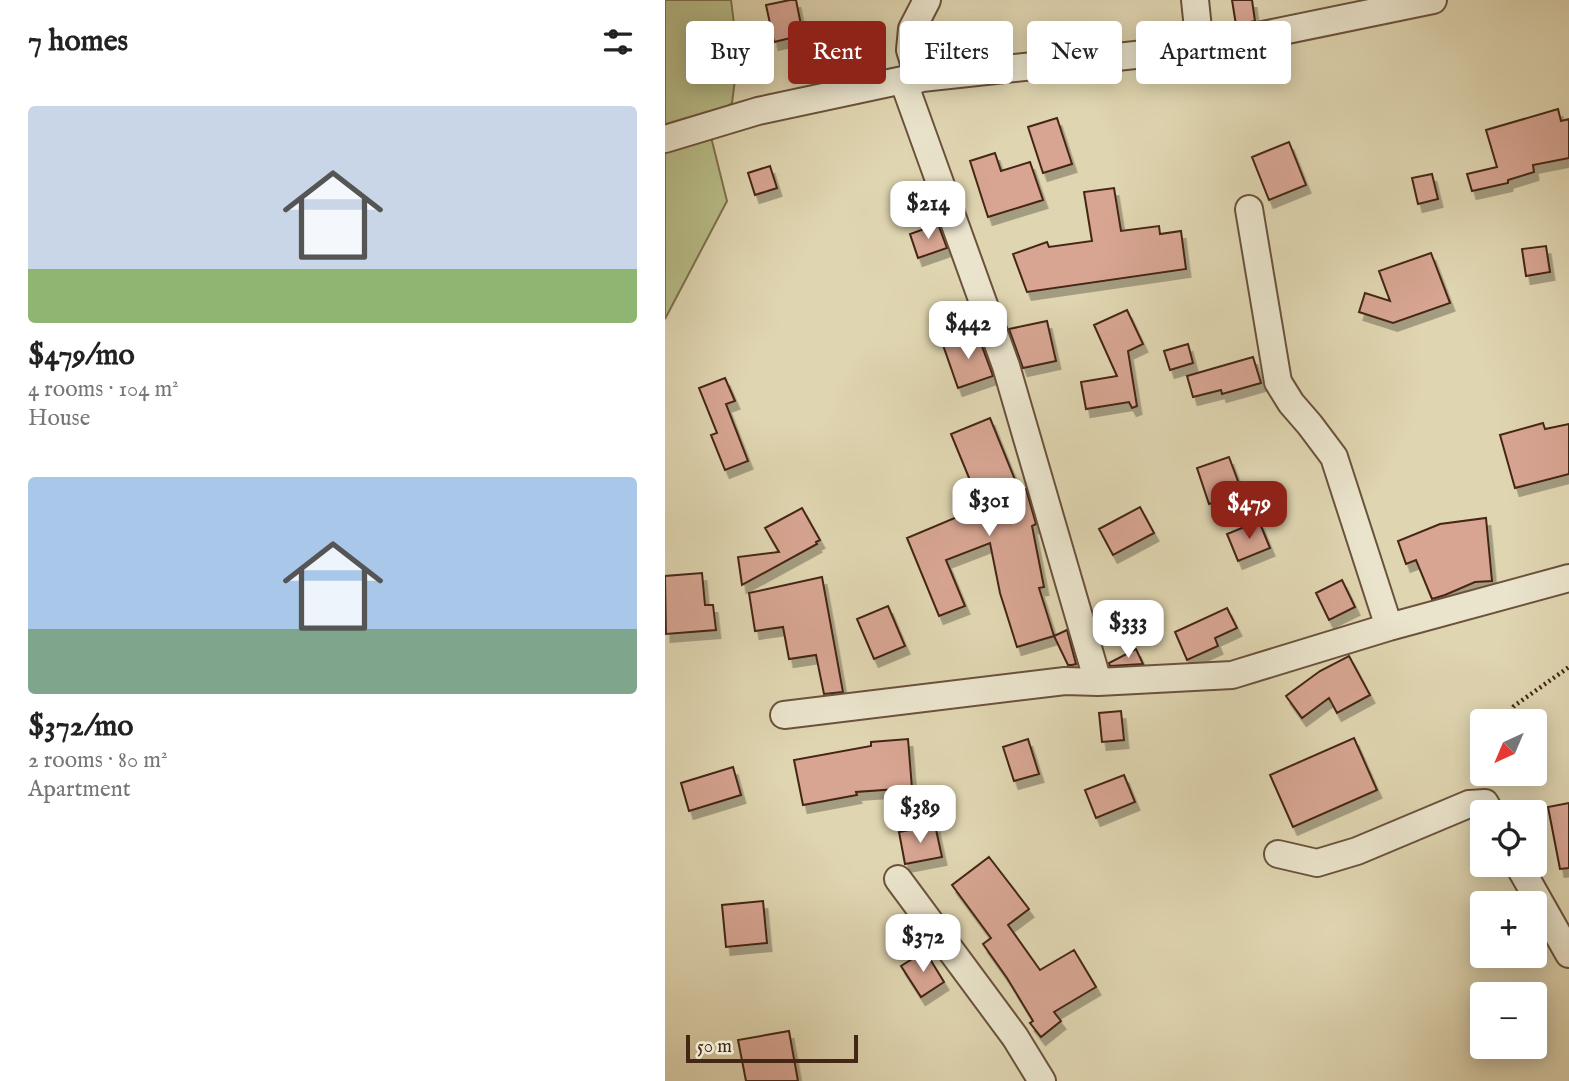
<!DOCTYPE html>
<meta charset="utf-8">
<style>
:root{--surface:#fff;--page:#f6f6f6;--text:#222;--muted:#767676;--accent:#8f2418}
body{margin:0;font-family:"IM FELL English",serif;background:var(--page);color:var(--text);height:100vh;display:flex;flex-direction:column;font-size:26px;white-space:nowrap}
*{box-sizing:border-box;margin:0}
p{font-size:23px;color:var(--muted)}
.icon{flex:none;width:38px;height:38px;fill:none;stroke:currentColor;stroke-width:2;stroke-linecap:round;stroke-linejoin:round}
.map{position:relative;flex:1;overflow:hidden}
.details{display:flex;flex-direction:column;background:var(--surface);width:665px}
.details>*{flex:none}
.banner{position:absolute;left:21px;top:21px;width:665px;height:63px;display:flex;gap:14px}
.needle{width:46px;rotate:224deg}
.buttons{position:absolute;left:805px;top:709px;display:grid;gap:14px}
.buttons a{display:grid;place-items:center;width:77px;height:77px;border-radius:7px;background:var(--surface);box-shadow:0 4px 18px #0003;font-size:35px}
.scale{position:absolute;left:21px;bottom:18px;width:172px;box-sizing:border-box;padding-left:7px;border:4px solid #442615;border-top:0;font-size:19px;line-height:24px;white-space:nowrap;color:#442615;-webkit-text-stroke:5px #eae4cc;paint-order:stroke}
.price{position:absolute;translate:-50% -60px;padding:0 16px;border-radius:14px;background:#fff;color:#222;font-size:23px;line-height:46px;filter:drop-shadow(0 2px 4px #0008)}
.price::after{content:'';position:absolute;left:50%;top:42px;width:21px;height:16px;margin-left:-10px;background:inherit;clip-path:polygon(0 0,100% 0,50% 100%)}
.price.active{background:var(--accent);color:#fff}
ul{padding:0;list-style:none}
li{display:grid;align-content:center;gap:14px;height:371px;padding:0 28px}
li span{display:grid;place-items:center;height:217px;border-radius:7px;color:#555}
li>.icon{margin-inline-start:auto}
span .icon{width:126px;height:126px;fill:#fffc;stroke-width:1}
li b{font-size:30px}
h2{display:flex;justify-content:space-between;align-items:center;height:84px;padding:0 28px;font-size:30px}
.tag{padding:0 24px;border-radius:7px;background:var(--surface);box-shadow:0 4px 18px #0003;font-size:24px;line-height:63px}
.tag.active{background:var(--accent);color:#fff}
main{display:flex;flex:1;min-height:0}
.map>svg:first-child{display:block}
.green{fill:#b7bc87;stroke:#7e714e;stroke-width:2}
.building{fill:#d7a592;stroke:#442615;stroke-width:2;filter:url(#shadow)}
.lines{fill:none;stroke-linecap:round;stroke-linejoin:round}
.minor-casing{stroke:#6b523c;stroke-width:30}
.path{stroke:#442615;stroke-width:4.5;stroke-dasharray:2 3.5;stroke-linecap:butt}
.minor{stroke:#eae4cc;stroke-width:26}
</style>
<main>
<section class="details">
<h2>7 homes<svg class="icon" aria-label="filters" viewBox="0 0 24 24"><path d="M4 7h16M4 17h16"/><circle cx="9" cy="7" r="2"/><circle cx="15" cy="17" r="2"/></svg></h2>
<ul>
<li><span style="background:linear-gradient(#c9d6e8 75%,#8fb573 0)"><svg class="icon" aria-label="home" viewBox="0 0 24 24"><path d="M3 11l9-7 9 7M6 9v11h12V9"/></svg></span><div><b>$479/mo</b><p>4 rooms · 104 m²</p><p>House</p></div></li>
<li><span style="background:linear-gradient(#a9c7e8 70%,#7fa58c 0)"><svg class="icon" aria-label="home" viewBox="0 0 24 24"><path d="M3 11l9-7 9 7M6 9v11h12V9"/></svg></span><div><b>$372/mo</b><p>2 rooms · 80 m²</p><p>Apartment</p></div></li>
</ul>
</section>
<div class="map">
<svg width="904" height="1081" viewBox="0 0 904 1081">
<defs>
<filter id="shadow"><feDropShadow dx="4.5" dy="8" stdDeviation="0" flood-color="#0004"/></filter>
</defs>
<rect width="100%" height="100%" fill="#dfd5b0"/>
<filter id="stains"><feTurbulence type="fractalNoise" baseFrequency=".00286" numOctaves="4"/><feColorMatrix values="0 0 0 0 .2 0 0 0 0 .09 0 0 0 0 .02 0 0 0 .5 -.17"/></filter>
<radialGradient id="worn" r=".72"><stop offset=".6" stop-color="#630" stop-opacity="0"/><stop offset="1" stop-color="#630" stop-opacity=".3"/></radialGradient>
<!-- green -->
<path class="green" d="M 0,0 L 66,0 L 73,56 L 67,103 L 42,121 L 62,201 L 0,319 Z"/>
<!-- building -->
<path class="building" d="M 125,0 L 131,0 L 138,35 L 109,42 L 101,5 Z
M 567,0 L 587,0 L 590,21 L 571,25 Z
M 893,109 L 896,121 L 904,119 L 904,158 L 868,165 L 869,172 L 843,180 L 843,183 L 807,191 L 802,174 L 832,167 L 821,130 Z
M 392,118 L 407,164 L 378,173 L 363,127 Z
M 624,142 L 641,185 L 604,200 L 587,157 Z
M 330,153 L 336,171 L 365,162 L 378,200 L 323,217 L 305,161 Z
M 105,166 L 112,188 L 90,195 L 83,173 Z
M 767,174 L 773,199 L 753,204 L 747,178 Z
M 449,188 L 456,231 L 494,226 L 495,234 L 516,231 L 521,269 L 362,292 L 348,254 L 382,242 L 384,247 L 427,241 L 419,192 Z
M 273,224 L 282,248 L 253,258 L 245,234 Z
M 881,246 L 885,272 L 861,276 L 857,249 Z
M 766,253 L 785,303 L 728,323 L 694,312 L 700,293 L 725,301 L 714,271 Z
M 462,310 L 478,344 L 463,351 L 472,406 L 467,408 L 464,402 L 421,409 L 416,382 L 452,376 L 429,325 Z
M 382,321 L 391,361 L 358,368 L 344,329 Z
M 312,333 L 328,376 L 293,388 L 278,345 Z
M 523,344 L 528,363 L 505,370 L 499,351 Z
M 588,357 L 596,383 L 557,394 L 556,390 L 528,397 L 522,376 Z
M 60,378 L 70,401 L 61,404 L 83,461 L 60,470 L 46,435 L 52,433 L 34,388 Z
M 325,418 L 355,492 L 361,489 L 371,524 L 367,526 L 379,587 L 374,588 L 389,636 L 352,647 L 335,593 L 325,543 L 281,560 L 300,606 L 274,616 L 242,538 L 316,507 L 286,434 Z
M 878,423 L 880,429 L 904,424 L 904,474 L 850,488 L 835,435 Z
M 564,457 L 577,492 L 544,504 L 532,468 Z
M 475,507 L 489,533 L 448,555 L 434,529 Z
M 137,508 L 155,540 L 151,542 L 152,544 L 77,585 L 73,557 L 114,552 L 100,528 Z
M 821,518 L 827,581 L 810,582 L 780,595 L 767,599 L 751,560 L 741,564 L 733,541 L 775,524 Z
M 594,521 L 605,548 L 573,561 L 562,534 Z
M 37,573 L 40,605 L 48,605 L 51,630 L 1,634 L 0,576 Z
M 157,577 L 178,692 L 159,694 L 151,655 L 124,659 L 118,627 L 90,631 L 84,593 Z
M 677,580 L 690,607 L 664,620 L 651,593 Z
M 223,606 L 240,646 L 209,659 L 192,619 Z
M 562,608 L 572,628 L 550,638 L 553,646 L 522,660 L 510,632 Z
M 402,630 L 411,664 L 407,665 L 403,665 L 389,636 Z
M 471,649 L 478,664 L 445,666 L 444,663 Z
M 684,656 L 705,695 L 672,713 L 664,698 L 637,718 L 621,696 L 655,671 Z
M 456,711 L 459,740 L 437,742 L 434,713 Z
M 689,738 L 712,790 L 628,827 L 605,775 Z
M 243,739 L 247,788 L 191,792 L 192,795 L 138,805 L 129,760 L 206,746 L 206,742 Z
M 363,739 L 374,774 L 349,781 L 338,747 Z
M 68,767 L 76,795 L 24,811 L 16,783 Z
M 459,775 L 470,802 L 431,818 L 420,790 Z
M 904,803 L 904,868 L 895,869 L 883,807 Z
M 270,825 L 277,857 L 240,864 L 234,832 Z
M 324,857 L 364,909 L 343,925 L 375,970 L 409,950 L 431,987 L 389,1012 L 396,1021 L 376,1037 L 365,1023 L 368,1021 L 342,978 L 318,944 L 326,938 L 287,885 Z
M 98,901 L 102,943 L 61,947 L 57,905 Z
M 260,951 L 279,982 L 256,997 L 236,966 Z
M 124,1031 L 133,1081 L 81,1081 L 73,1040 Z"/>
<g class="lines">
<defs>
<path id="minor" d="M 530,0 L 535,48
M 254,79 L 245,50 L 247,29 L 262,0
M 238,80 L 341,366 L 433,682
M 0,139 L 93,111 L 238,80 L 535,48 L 768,0
M 584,209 L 613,382 L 626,403 L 645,425 L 669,457 L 724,627
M 119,715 L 400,681 L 433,682 L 567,675 L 724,627 L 904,578
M 613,854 L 652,863 L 692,851 L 804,804 L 820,803 L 825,812
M 853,864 L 904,954
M 233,879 L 350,1037 L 377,1081"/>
</defs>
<!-- minor casing -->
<use href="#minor" class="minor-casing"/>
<!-- path -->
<path class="path" d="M 839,721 L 849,706 L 904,667
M 817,751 L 817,765"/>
<!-- minor -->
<use href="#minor" class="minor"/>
</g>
<rect width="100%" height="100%" filter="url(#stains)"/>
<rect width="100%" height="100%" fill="url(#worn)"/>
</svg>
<div class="buttons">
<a><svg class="needle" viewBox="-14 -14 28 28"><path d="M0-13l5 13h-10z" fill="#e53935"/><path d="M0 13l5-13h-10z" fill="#767676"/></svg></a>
<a><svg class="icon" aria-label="locate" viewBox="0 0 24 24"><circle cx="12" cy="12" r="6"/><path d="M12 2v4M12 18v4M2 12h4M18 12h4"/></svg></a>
<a>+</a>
<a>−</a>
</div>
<div class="scale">50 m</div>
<b class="price" style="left:263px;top:241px">$214</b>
<b class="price" style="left:303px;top:361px">$442</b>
<b class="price" style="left:324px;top:538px">$301</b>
<b class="price active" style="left:584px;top:541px">$479</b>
<b class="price" style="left:463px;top:660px">$333</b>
<b class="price" style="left:255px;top:845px">$389</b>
<b class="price" style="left:258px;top:974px">$372</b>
<div class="banner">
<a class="tag">Buy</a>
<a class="tag active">Rent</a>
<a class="tag">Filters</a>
<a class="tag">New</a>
<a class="tag">Apartment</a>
</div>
</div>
</main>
